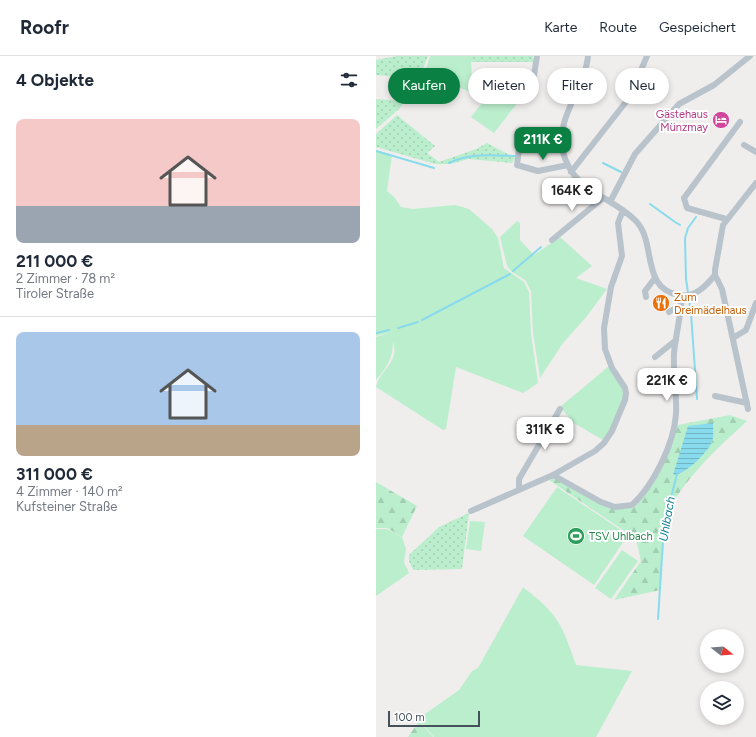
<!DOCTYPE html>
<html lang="de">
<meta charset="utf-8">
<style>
:root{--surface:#fff;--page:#f6f6f7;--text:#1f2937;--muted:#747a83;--line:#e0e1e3;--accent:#0b8043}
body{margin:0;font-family:Figtree,sans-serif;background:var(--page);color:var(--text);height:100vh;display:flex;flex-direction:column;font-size:15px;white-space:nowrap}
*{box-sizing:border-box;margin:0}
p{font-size:13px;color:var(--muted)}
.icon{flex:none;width:22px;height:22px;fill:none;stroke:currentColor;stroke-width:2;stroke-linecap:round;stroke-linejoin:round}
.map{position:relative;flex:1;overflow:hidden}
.side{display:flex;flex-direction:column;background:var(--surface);width:376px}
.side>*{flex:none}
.banner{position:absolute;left:12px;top:12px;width:308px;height:36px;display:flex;gap:8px}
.needle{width:26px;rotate:107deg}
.buttons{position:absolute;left:324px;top:573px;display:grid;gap:8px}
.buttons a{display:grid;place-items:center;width:44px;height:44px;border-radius:50%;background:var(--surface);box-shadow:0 2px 6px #0003;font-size:20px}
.scale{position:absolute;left:12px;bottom:10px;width:92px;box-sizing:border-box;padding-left:4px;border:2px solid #46525b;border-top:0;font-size:11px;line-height:14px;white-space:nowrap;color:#46525b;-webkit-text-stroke:3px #fff;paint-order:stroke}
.price{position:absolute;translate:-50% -34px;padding:0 9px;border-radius:8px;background:#fff;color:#222;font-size:13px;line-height:26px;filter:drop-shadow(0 1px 2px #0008)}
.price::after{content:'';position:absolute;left:50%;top:24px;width:12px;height:9px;margin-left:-6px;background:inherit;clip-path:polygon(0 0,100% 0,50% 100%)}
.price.selected{background:var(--accent);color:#fff}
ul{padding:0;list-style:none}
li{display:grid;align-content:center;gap:8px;height:212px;padding:0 16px}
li+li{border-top:1px solid var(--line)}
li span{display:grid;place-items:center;height:124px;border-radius:8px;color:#555}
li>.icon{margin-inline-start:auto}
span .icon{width:72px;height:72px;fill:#fffc;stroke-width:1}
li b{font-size:17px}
h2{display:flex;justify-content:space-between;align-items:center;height:48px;padding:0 16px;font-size:17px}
.tag{padding:0 14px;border-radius:18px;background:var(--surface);box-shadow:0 2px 6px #0003;font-size:14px;line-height:36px}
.tag.selected{background:var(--accent);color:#fff}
header{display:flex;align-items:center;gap:24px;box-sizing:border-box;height:56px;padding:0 20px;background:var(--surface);border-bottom:1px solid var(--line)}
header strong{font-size:19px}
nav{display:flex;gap:22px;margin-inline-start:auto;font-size:14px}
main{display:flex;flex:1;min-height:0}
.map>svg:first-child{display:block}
.grass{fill:url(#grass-dots)}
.forest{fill:url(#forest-firs)}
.garden{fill:#bbeecd}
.water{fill:url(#water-rules)}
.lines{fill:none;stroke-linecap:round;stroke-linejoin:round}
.stream{stroke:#88dbec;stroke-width:2}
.minor{stroke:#b9c3cb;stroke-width:6}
.labels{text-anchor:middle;stroke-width:4;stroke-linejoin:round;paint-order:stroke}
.hotel-label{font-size:11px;fill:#b23c85;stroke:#fff;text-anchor:end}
.food-label{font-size:11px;fill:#c56008;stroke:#fff;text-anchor:start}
.leisure-label{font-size:11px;fill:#27864d;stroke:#fff;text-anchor:start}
.water-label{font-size:12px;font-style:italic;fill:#0c8198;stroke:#fff}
</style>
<header>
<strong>Roofr</strong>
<nav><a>Karte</a><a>Route</a><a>Gespeichert</a></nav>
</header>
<main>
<section class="side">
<h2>4 Objekte<svg class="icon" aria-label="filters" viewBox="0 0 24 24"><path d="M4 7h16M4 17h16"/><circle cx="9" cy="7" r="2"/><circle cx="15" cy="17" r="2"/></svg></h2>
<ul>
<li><span style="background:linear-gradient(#f6c9c9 70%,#9aa5b1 0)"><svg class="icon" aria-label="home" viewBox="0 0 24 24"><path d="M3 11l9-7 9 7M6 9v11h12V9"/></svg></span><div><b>211 000 €</b><p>2 Zimmer · 78 m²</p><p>Tiroler Straße</p></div></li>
<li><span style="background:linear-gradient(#a9c7e8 75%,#b9a48a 0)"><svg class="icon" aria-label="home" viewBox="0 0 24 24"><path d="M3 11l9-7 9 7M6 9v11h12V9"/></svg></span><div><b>311 000 €</b><p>4 Zimmer · 140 m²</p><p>Kufsteiner Straße</p></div></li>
</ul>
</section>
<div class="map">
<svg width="380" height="681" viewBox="0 0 380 681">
<defs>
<pattern id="grass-dots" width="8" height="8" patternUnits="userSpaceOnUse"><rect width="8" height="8" fill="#bbeecd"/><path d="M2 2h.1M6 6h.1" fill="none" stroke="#a2ceb2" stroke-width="1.8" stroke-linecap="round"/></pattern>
<pattern id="forest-firs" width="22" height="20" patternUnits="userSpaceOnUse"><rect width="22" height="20" fill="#bbeecd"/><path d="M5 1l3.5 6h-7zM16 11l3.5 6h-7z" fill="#a2ceb2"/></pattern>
<pattern id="water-rules" width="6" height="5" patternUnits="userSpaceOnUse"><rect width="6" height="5" fill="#88dbec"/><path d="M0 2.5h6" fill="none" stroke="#71b4c2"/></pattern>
</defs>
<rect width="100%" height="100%" fill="#f0eded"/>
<!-- grass -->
<path class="grass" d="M 21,0 L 52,0 L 43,23 L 0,19 L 0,4 Z
M 95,0 L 157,0 L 157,6 L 95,6 Z
M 0,43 L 29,45 L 23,53 L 0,73 Z
M 21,59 L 59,90 L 51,97 L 63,106 L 100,93 L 111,87 L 139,102 L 136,107 L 92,103 L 75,108 L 59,108 L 0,91 L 0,78 Z
M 93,457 L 86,513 L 37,514 L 33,505 L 33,499 L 63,471 Z"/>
<!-- forest -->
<path class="forest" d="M 354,359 L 371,365 C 343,391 294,434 288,472 C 285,492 286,514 284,534 L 238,544 L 265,505 L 260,483 L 173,424 L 178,421 L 239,453 L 257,452 L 273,433 L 302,369 Z
M 0,426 L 41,450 L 26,481 L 11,472 L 0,472 Z
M 43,665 L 57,681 L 32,681 Z"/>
<!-- garden -->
<path class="garden" d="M 54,0 L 95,0 L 96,31 L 115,43 L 143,45 L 118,77 L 95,61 L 109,43 L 49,16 Z
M 0,94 L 16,99 L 11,135 L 18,141 L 25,151 L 37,153 L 79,149 L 93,153 L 116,173 L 122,182 L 128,212 L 148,226 L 153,236 L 155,277 L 162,327 L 147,337 L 80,311 L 70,373 L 67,374 L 0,331 C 3,315 24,306 17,286 C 17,302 10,313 0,324 L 0,281 L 15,276 L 0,280 Z
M 141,165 L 144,167 L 144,184 L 158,199 L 184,181 L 216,210 L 200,222 L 231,233 L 211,260 L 187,287 L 164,322 L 157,277 L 155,235 L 149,224 L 136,216 L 131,210 L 124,181 Z
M 233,310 C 238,317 246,327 247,335 C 250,349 235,373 227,384 L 198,367 L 184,351 Z
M 181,431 L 252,479 L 218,529 L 147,480 Z
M 94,465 L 109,466 L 105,495 L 90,493 Z
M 0,473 L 11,473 L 26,481 L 30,493 L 28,506 L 33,517 L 0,540 Z
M 246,494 L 262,505 L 235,543 L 219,532 Z
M 147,531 C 182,558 186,568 200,609 L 256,615 L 220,681 L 58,681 L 43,664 L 46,660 L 83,634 L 96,615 L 102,612 Z"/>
<!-- water -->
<path class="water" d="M 337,367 C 337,372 338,381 336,386 C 331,397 309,419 297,419 L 312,370 Z"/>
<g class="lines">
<!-- stream -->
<path class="stream" d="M 0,95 L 58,112
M 73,107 C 93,97 117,99 140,100
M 227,107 L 245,116
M 274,148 L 299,166 L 304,169
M 320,161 L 312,172 L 309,182 L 310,223 L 315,257 L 321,343
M 137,215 L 165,191
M 46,264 L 134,218
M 22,272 L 42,266
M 0,277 L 13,274
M 282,563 L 288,470 L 301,418"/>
<!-- minor -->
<path class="minor" d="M 212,0 C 209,33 179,61 187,96 C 197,136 234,139 260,165 C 281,187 264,232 303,239 C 319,242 330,230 339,219
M 153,31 L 158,19 L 161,0
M 368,89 L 380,96
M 143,93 L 141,109 L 162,115 L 192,109
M 195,116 L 253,42 L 271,0
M 234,146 L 259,98 L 303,48 L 338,29 L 374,0
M 350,163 L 311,152 L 308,142 L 364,66
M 176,184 L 227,142
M 270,241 L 269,235 L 279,222
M 293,256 L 305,249
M 357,282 L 370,274 L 380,247
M 279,301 L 300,284
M 339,340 L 371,347
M 372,353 L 346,233 L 339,219 L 339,214 L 347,169 L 380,127
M 177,419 L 225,446 L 239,451 L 256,449 C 277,430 298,388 300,358 C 301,338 297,317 298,297 C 300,277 305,260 306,239
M 143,434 L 143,423 L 184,353
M 95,455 L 177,419 L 219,395 L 228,387 L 236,375 L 249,344 L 250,337 L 249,332 L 236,312 L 229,293 L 228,272 L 235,231 L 246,200 L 242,167 L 247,154"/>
</g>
<!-- icons -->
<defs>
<symbol id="hotel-disc" viewBox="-11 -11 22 22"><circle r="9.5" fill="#d1479c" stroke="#fff"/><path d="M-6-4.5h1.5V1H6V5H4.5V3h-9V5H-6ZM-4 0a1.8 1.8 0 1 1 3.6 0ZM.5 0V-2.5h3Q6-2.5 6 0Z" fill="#fff"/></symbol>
<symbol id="restaurant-disc" viewBox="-11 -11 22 22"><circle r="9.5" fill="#e8710a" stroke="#fff"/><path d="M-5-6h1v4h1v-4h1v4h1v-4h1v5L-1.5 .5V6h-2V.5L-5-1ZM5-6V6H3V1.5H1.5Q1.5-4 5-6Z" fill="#fff"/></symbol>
<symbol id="stadium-disc" viewBox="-11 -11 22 22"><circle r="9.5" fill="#2e9e5b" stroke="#fff"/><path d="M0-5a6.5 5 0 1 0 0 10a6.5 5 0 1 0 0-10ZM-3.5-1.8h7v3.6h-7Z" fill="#fff"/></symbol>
</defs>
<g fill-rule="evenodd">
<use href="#hotel-disc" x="335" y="54" width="20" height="20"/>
<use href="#restaurant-disc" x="275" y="237" width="20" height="20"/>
<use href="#stadium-disc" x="190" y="470" width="20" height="20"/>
</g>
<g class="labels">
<!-- hotel labels -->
<g class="hotel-label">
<text x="332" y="62">Gästehaus<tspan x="332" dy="13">Münzmay</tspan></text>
</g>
<!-- food labels -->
<g class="food-label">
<text x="298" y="245">Zum<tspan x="298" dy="13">Dreimädelhaus</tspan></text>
</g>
<!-- leisure labels -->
<g class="leisure-label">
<text x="213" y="484">TSV Uhlbach</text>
</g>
<!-- water labels -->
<g class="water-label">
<text transform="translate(291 463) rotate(-80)" y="4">Uhlbach</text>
</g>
</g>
</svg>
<div class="buttons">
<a><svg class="needle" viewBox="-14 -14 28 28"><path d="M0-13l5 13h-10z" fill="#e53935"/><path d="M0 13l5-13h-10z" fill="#747a83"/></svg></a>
<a><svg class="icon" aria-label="layers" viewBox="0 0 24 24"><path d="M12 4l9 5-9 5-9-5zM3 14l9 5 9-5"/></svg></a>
</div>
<div class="scale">100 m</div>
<b class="price selected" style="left:167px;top:105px">211K €</b>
<b class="price" style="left:196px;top:156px">164K €</b>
<b class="price" style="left:291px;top:346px">221K €</b>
<b class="price" style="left:169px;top:395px">311K €</b>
<div class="banner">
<a class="tag selected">Kaufen</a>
<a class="tag">Mieten</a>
<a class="tag">Filter</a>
<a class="tag">Neu</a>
</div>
</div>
</main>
